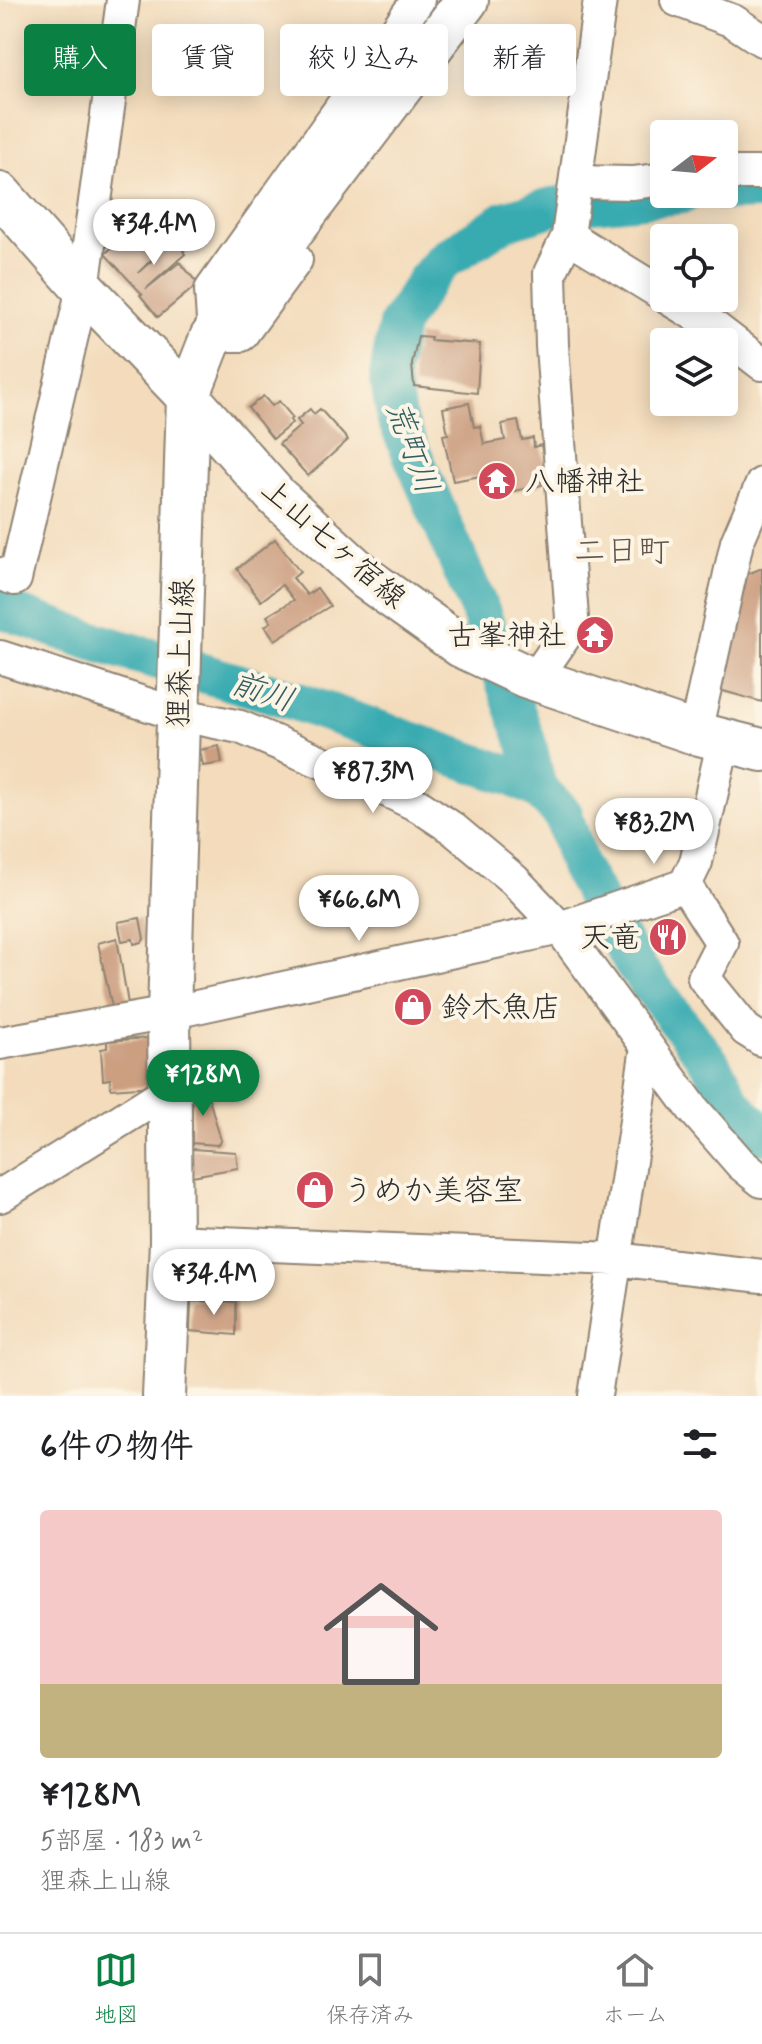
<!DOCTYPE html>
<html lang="ja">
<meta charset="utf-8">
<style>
:root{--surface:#fff;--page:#f2f2f2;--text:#202124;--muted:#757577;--line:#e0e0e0;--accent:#0b8043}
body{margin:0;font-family:Mynerve,"Klee One",sans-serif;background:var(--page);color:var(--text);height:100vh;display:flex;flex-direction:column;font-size:30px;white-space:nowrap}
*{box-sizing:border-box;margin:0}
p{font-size:26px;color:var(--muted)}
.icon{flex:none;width:44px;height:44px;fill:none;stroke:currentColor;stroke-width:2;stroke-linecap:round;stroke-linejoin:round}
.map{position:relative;height:1396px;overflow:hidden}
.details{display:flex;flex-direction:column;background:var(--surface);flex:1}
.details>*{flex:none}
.top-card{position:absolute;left:24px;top:24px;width:714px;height:72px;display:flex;gap:16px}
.needle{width:52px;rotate:74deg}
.buttons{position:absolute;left:650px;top:120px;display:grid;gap:16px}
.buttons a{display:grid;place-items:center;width:88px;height:88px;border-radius:8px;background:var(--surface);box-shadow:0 4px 20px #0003;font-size:40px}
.price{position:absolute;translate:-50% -68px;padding:0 18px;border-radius:28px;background:#fff;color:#222;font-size:26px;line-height:52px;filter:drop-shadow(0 2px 4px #0008)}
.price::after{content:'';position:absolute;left:50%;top:48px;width:24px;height:18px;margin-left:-12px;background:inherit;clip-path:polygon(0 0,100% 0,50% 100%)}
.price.current{background:var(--accent);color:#fff}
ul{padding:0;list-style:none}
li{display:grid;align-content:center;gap:16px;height:424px;padding:0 40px}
li span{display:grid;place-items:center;height:248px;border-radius:8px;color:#555}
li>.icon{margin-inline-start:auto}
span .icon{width:144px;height:144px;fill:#fffc;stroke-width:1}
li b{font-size:34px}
h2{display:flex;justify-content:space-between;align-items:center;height:96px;padding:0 40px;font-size:34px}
.pill{padding:0 28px;border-radius:8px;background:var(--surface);box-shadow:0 4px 20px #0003;font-size:28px;line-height:72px}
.pill.current{background:var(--accent);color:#fff}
.menu{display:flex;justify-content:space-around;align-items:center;height:112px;border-top:2px solid var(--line);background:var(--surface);font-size:22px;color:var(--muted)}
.menu a{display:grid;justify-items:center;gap:4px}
.menu .current{color:var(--accent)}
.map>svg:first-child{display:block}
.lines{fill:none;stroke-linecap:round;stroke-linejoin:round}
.river{stroke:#39abb1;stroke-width:40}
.building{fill:#cc9f81}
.minor-casing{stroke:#8f8373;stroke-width:36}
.major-casing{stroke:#8f8373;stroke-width:46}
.minor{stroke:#fff;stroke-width:32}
.major{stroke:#fff;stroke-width:42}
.labels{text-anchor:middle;stroke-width:8;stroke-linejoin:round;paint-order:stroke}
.poi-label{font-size:30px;fill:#2b2b2b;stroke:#fcf5e5;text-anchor:start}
.street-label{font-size:30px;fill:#2b2b2b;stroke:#fcf5e5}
.water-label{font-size:32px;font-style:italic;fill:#315e61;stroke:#fcf5e5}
.neighbourhood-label{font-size:32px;fill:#635449;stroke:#fcf5e5}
</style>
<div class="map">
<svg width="762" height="1396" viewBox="0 0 762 1396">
<rect width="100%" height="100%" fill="#fcf5e5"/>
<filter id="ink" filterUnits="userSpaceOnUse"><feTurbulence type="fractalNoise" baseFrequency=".0125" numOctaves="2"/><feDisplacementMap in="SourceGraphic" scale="16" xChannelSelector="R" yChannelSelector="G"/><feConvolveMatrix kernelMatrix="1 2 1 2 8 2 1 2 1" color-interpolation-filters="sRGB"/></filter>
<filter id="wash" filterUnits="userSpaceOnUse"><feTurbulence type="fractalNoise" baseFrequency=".006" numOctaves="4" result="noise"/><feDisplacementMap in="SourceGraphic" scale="32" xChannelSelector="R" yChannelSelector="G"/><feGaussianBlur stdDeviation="1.8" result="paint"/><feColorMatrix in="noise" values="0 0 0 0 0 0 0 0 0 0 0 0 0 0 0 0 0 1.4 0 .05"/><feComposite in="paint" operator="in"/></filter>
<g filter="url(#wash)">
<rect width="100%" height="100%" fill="#f3dbbb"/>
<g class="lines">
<!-- river -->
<path class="river" d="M 724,191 L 762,190
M 0,608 L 86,639 L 278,695 L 505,774 L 537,788 L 563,814 L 579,866 L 633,963 L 710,1063 L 732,1103 L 762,1135
M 537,788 L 527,744 L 481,613 L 396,417 L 389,375 L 398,325 L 426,281 L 444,260 L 504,221 L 552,207 L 683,194"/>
</g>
<g id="blocks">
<!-- building -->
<path class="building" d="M 178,227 L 192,243 L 183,251 L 185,254 L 146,289 L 180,262 L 198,284 L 158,317 L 140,295 L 142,294 L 105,254 L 131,229 L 156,228 L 149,252 L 154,257 L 138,273 L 157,256 L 152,250 Z
M 418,336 L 431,337 L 430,340 L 480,344 L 477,393 L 414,386 L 412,364 Z
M 263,396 L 272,406 L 279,401 L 293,418 L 290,420 L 292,423 L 273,439 L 248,408 Z
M 469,403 L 474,427 L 480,426 L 484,444 L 505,440 L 502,424 L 518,421 L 522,440 L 533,438 L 534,447 L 541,445 L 548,478 L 540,479 L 542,485 L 505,493 L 504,484 L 495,486 L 492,474 L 453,481 L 443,435 L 448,434 L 443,408 Z
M 310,409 L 314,414 L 320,409 L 348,440 L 308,476 L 279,444 L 301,425 L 297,420 Z
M 275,539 L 300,572 L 293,578 L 307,595 L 317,588 L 330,606 L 275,640 L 265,626 L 271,622 L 267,616 L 294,600 L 282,585 L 261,601 L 237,569 Z
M 762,568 L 762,702 L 716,689 L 748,574 Z
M 219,746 L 222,763 L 203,766 L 200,750 Z
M 140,918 L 144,939 L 142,942 L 134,944 L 133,939 L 122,941 L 118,922 Z
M 117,938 L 128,1004 L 112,1007 L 98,943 Z
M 149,1038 L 152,1086 L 111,1089 L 110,1079 L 103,1080 L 101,1049 L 107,1048 L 107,1041 Z
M 193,1084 L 205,1084 L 221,1141 L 217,1145 L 191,1143 Z
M 192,1149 L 236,1152 L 238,1168 L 192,1176 Z
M 191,1301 L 236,1302 L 236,1335 L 190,1331 Z"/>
</g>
</g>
<g filter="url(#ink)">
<use href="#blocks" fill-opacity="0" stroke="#8f8373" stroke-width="2"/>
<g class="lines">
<defs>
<path id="minor" d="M 677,0 L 733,21 L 762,40
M 724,173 L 762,173
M 576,182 L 633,183 L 664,179
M 568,236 L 664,295
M 296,260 L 241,335 L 214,335 L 211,290 L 418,0
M 668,298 L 706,321 L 762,364
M 0,574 L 15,579 L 83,288 L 123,0
M 0,657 L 177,714 L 240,727 L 378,786 L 419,806 L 452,828 L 514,880 L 560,928 L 693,1109 L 741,1164 L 762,1181
M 535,679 L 571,627 L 572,618 L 552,346 L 550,273 L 568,236 L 600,0
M 695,733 L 737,542 L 762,484
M 685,885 L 722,943 L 704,978 L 746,1030 L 762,1040
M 0,1043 L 169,1013 L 560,928 L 685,885 L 696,862 L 724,739
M 0,1196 L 169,1090
M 171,1241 L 615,1259 L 762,1276
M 595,1396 L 647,1047"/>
<path id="major" d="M 0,194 L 83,288 L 188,397 L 277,497 L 367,579 L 461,646 L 525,676 L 695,733 L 762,750
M 164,1396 L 171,1241 L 169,1013 L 188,397 L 211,338 L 467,0"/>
</defs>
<!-- minor casing -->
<use href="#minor" class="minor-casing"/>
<!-- major casing -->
<use href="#major" class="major-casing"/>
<!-- minor -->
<use href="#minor" class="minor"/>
<!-- major -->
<use href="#major" class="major"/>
</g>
</g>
<!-- icons -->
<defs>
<symbol id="temple-disc" viewBox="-11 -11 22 22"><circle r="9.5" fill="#d1495b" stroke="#fcf5e5"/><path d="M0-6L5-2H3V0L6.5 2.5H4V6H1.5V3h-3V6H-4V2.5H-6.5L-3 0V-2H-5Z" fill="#fff"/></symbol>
<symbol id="restaurant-disc" viewBox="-11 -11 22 22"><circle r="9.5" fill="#d1495b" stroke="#fcf5e5"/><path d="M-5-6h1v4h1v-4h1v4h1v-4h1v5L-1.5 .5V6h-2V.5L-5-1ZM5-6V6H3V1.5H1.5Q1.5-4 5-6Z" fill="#fff"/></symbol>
<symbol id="shop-disc" viewBox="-11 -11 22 22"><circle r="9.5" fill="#d1495b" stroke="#fcf5e5"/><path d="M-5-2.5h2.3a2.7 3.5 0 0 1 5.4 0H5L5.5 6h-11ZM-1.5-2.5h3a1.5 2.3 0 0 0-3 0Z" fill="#fff"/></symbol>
</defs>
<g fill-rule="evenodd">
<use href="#temple-disc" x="475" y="459" width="44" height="44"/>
<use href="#temple-disc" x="573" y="613" width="44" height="44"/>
<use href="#restaurant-disc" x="646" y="915" width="44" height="44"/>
<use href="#shop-disc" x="391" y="985" width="44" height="44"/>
<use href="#shop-disc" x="293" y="1168" width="44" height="44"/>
</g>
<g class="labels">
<!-- poi labels -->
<g class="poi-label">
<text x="525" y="491">八幡神社</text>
<text x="567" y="645" text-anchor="end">古峯神社</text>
<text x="640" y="947" text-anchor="end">天竜</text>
<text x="441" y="1017">鈴木魚店</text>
<text x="343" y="1200">うめか美容室</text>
</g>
<!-- street labels -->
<g class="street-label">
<text transform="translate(334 543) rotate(41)" y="10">上山七ヶ宿線</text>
<text transform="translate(180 653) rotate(-88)" y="10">狸森上山線</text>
</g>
<!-- water labels -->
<g class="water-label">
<text transform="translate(413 447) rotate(70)" y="11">荒町川</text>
<text transform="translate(263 691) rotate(18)" y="11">前川</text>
</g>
<!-- neighbourhood labels -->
<g class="neighbourhood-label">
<text x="622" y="561">二日町</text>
</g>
</g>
</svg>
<div class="buttons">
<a><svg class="needle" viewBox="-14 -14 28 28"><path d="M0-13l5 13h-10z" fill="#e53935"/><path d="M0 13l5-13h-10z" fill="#757577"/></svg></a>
<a><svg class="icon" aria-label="locate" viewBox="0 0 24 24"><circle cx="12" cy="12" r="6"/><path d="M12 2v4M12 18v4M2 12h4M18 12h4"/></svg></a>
<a><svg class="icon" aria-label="layers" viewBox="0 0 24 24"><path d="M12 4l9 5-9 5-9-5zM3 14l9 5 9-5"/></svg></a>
</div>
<b class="price" style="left:154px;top:267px">¥34.4M</b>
<b class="price" style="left:373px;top:815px">¥87.3M</b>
<b class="price" style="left:654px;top:866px">¥83.2M</b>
<b class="price" style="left:359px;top:943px">¥66.6M</b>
<b class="price current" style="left:203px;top:1118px">¥128M</b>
<b class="price" style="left:214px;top:1317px">¥34.4M</b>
<div class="top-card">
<a class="pill current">購入</a>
<a class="pill">賃貸</a>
<a class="pill">絞り込み</a>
<a class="pill">新着</a>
</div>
</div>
<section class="details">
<h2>6件の物件<svg class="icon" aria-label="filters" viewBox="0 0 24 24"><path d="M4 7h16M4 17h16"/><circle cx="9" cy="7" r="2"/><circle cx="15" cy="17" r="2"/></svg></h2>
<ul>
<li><span style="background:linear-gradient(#f6c9c9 70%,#c2b280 0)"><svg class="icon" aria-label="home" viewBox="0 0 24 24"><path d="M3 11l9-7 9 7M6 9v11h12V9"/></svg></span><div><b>¥128M</b><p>5部屋 · 183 m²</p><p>狸森上山線</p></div></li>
</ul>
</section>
<nav class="menu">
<a class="current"><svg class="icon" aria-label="map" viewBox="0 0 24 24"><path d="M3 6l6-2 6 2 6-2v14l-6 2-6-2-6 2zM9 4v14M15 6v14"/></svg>地図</a>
<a><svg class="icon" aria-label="saved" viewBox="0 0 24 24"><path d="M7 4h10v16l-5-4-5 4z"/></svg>保存済み</a>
<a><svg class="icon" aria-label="home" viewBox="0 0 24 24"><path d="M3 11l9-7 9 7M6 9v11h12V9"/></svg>ホーム</a>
</nav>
